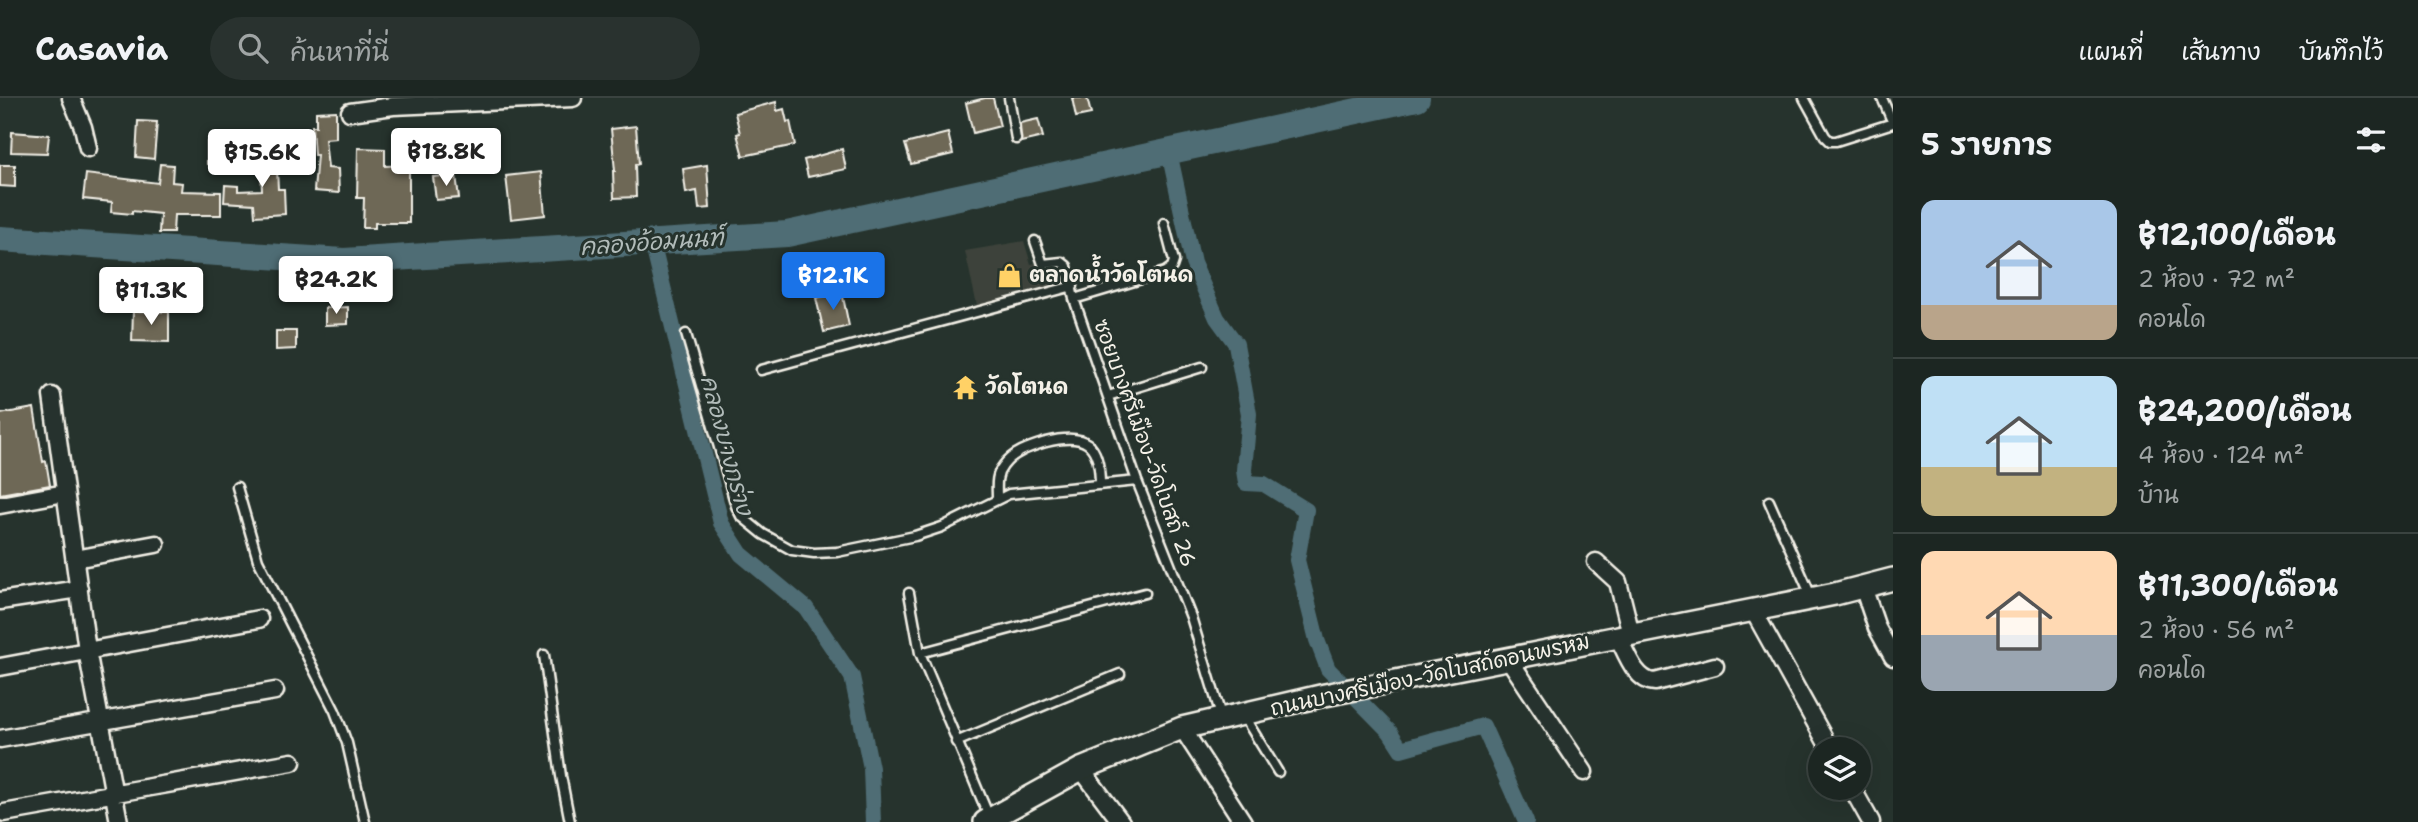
<!DOCTYPE html>
<html lang="th">
<meta charset="utf-8">
<style>
:root{--surface:#1c2622;--page:#29322f;--text:#f1f3f6;--muted:#a0a5a5;--line:#3a4340;--accent:#1a73e8}
body{margin:0;font-family:"Shantell Sans","Playpen Sans Thai",sans-serif;background:var(--page);color:var(--text);height:100vh;display:flex;flex-direction:column;font-size:26px;white-space:nowrap}
*{box-sizing:border-box;margin:0}
p{font-size:23px;color:var(--muted)}
.icon{flex:none;width:38px;height:38px;fill:none;stroke:currentColor;stroke-width:2;stroke-linecap:round;stroke-linejoin:round}
.map{position:relative;flex:1;overflow:hidden}
.sheet{display:flex;flex-direction:column;background:var(--surface);width:525px}
.sheet>*{flex:none}
.tools{position:absolute;left:1808px;top:639px;display:grid;gap:14px}
.tools a{display:grid;place-items:center;width:63px;height:63px;border-radius:50%;background:var(--surface);box-shadow:0 7px 28px #0002,0 0 0 2px var(--line);font-size:35px}
.price{position:absolute;translate:-50% -60px;padding:0 16px;border-radius:7px;background:#fff;color:#222;font-size:23px;line-height:46px;filter:drop-shadow(0 2px 4px #0008)}
.price::after{content:'';position:absolute;left:50%;top:42px;width:21px;height:16px;margin-left:-10px;background:inherit;clip-path:polygon(0 0,100% 0,50% 100%)}
.price.selected{background:var(--accent);color:#fff}
ul{padding:0;list-style:none}
li{display:flex;align-items:center;gap:21px;height:175px;padding:0 28px}
li+li{border-top:2px solid var(--line)}
li span{display:grid;place-items:center;flex:none;width:196px;height:140px;border-radius:14px;color:#555}
li>.icon{margin-inline-start:auto}
span .icon{width:84px;height:84px;fill:#fffc;stroke-width:1}
li b{font-size:30px}
h2{display:flex;justify-content:space-between;align-items:center;height:84px;padding:0 28px;font-size:30px}
header{display:flex;align-items:center;gap:42px;box-sizing:border-box;height:98px;padding:0 35px;background:var(--surface);border-bottom:2px solid var(--line)}
header strong{font-size:33px}
nav{display:flex;gap:38px;margin-inline-start:auto;font-size:24px}
.search{width:490px;height:63px;background:var(--page);display:flex;align-items:center;gap:18px;box-sizing:border-box;padding:0 24px;border-radius:38px;color:var(--muted);font-size:26px}
main{display:flex;flex:1;min-height:0}
.map>svg:first-child{display:block}
.built{fill:#3c433a}
.lines{fill:none;stroke-linecap:round;stroke-linejoin:round}
.canal{stroke:#4f6d75;stroke-width:16}
.river{stroke:#4f6d75;stroke-width:26}
.building{fill:#6e6857;stroke:#f4f1e8;stroke-width:2}
.lane-casing{stroke:#f4f1e8;stroke-width:13}
.street-casing{stroke:#f4f1e8;stroke-width:21}
.secondary-casing{stroke:#f4f1e8;stroke-width:26}
.lane{stroke:#26332d;stroke-width:8}
.street{stroke:#26332d;stroke-width:16}
.secondary{stroke:#26332d;stroke-width:21}
.labels{text-anchor:middle;stroke-width:6;stroke-linejoin:round;paint-order:stroke}
.poi-label{font-size:21px;font-weight:bold;fill:#f4f1e8;stroke:#26332d;text-anchor:start}
.street-label{font-size:21px;fill:#f4f1e8;stroke:#26332d}
.water-label{font-size:23px;font-style:italic;fill:#b2bcba;stroke:#26332d}
</style>
<header>
<strong>Casavia</strong>
<div class="search"><svg class="icon" aria-label="search" viewBox="0 0 24 24"><circle cx="10" cy="10" r="6"/><path d="M15 15l6 6"/></svg>ค้นหาที่นี่</div>
<nav><a>แผนที่</a><a>เส้นทาง</a><a>บันทึกไว้</a></nav>
</header>
<main>
<div class="map">
<svg width="1893" height="724" viewBox="0 0 1893 724">
<rect width="100%" height="100%" fill="#26332d"/>
<filter id="ink" filterUnits="userSpaceOnUse"><feTurbulence type="fractalNoise" baseFrequency=".0143" numOctaves="2"/><feDisplacementMap in="SourceGraphic" scale="14" xChannelSelector="R" yChannelSelector="G"/><feConvolveMatrix kernelMatrix="1 2 1 2 8 2 1 2 1" color-interpolation-filters="sRGB"/></filter>
<g filter="url(#ink)">
<!-- built -->
<path class="built" d="M 1024,143 L 1031,166 L 1045,163 L 1051,187 L 977,208 L 965,153 Z"/>
<g class="lines">
<!-- canal -->
<path class="canal" d="M 1169,54 L 1193,165 L 1217,220 L 1236,246 L 1249,316 L 1244,372 L 1246,385 L 1264,386 L 1306,412 L 1297,462 L 1317,542 L 1328,571 L 1390,634 L 1401,651 L 1483,628 L 1526,724
M 652,144 L 721,425 L 741,456 L 806,510 L 852,579 L 871,670 L 873,724"/>
<!-- river -->
<path class="river" d="M 0,141 L 344,163 L 787,136 L 1417,0"/>
</g>
<!-- building -->
<path class="building" d="M 985,0 L 993,0 L 1000,28 L 973,35 L 966,5 Z
M 1072,0 L 1087,0 L 1091,16 L 1076,19 Z
M 776,4 L 777,13 L 784,11 L 787,24 L 790,23 L 795,47 L 743,58 L 737,36 L 740,35 L 735,15 Z
M 336,13 L 336,40 L 325,41 L 328,70 L 338,71 L 339,95 L 314,93 L 317,57 L 314,57 L 312,28 L 316,28 L 316,14 Z
M 1038,21 L 1043,39 L 1021,44 L 1020,25 Z
M 138,23 L 157,24 L 154,61 L 136,59 Z
M 636,28 L 639,66 L 635,67 L 636,99 L 614,100 L 613,73 L 615,73 L 611,31 Z
M 12,34 L 49,37 L 47,55 L 11,54 Z
M 948,35 L 953,56 L 911,66 L 905,46 Z
M 207,44 L 241,44 L 240,66 L 207,66 Z
M 358,50 L 385,51 L 385,68 L 409,67 L 409,125 L 375,125 L 375,130 L 363,130 L 364,100 L 357,100 Z
M 276,51 L 278,91 L 284,91 L 285,116 L 255,118 L 254,106 L 224,104 L 225,87 L 238,88 L 238,93 L 262,92 L 260,52 Z
M 842,51 L 846,71 L 808,79 L 804,62 Z
M 160,66 L 173,67 L 172,84 L 182,85 L 181,93 L 221,94 L 221,117 L 174,117 L 173,135 L 159,135 L 160,116 L 132,113 L 132,116 L 111,114 L 112,104 L 83,101 L 86,76 L 158,85 Z
M 0,67 L 15,67 L 15,89 L 0,88 Z
M 707,67 L 710,110 L 699,111 L 697,93 L 686,95 L 683,71 Z
M 541,74 L 545,117 L 511,121 L 506,78 Z
M 456,77 L 459,100 L 436,102 L 433,79 Z
M 842,194 L 849,228 L 824,234 L 816,200 Z
M 348,209 L 348,226 L 325,227 L 325,210 Z
M 133,213 L 169,214 L 169,244 L 132,243 Z
M 276,233 L 296,233 L 296,251 L 276,252 Z
M 34,310 L 43,364 L 46,363 L 50,387 L 0,396 L 0,316 Z"/>
<g class="lines">
<defs>
<path id="lane" d="M 1009,0 L 1016,41
M 1804,0 L 1825,38 L 1830,43 L 1836,43 L 1893,25
M 1882,0 L 1892,23
M 1035,143 L 1043,166 L 1062,164 L 1067,168 L 1074,201 L 1137,383 L 1191,519 L 1222,621
M 1074,201 L 1165,174 L 1172,169 L 1174,163 L 1164,125
M 686,236 L 736,408 L 741,418 L 763,436 L 792,452 L 814,455 L 837,454 L 915,438 L 942,429 L 1009,396 L 1137,383
M 761,272 L 1073,188
M 1108,298 L 1202,269
M 237,389 L 258,462 L 335,613 L 347,645 L 365,724
M 997,400 C 997,388 995,378 1003,368 C 1013,354 1030,349 1046,344 C 1086,334 1100,345 1100,387
M 1769,403 L 1812,500
M 909,495 L 920,555 L 990,721
M 920,555 L 1145,495
M 544,557 L 561,678 L 570,724
M 1243,617 L 1278,674
M 956,644 L 1120,576"/>
<path id="street" d="M 71,0 L 83,29 L 88,50
M 350,14 L 393,8 L 573,0
M 52,298 L 87,552 L 119,724
M 0,407 L 65,395
M 75,461 L 156,446
M 1596,464 L 1618,484 L 1631,536
M 1863,489 L 1877,530 L 1893,559
M 0,503 L 79,491
M 1753,512 L 1830,651
M 1618,539 C 1626,554 1635,583 1655,584 L 1715,568
M 1508,560 L 1584,674
M 0,569 L 259,521
M 1182,630 L 1243,724
M 0,641 L 275,593
M 1081,671 L 1121,724
M 1852,690 L 1871,724
M 4,715 L 292,664"/>
<path id="secondary" d="M 985,724 L 1081,671 L 1182,630 L 1325,597 L 1835,496 L 1893,481"/>
</defs>
<!-- lane casing -->
<use href="#lane" class="lane-casing"/>
<!-- street casing -->
<use href="#street" class="street-casing"/>
<!-- secondary casing -->
<use href="#secondary" class="secondary-casing"/>
<!-- lane -->
<use href="#lane" class="lane"/>
<!-- street -->
<use href="#street" class="street"/>
<!-- secondary -->
<use href="#secondary" class="secondary"/>
</g>
</g>
<!-- icons -->
<defs>
<symbol id="shop-bare" viewBox="-9 -9 18 18"><path d="M-5-2.5h2.3a2.7 3.5 0 0 1 5.4 0H5L5.5 6h-11ZM-1.5-2.5h3a1.5 2.3 0 0 0-3 0Z" fill="#ffd166" stroke="#26332d" stroke-width="2.5" paint-order="stroke"/></symbol>
<symbol id="temple-bare" viewBox="-9 -9 18 18"><path d="M0-6L5-2H3V0L6.5 2.5H4V6H1.5V3h-3V6H-4V2.5H-6.5L-3 0V-2H-5Z" fill="#ffd166" stroke="#26332d" stroke-width="2.5" paint-order="stroke"/></symbol>
</defs>
<g fill-rule="evenodd">
<use href="#shop-bare" x="992" y="160" width="35" height="35"/>
<use href="#temple-bare" x="948" y="272" width="35" height="35"/>
</g>
<g class="labels">
<!-- poi labels -->
<g class="poi-label">
<text x="1029" y="184">ตลาดน้ำวัดโตนด</text>
<text x="985" y="296">วัดโตนด</text>
</g>
<!-- street labels -->
<g class="street-label">
<text transform="translate(1145 345) rotate(70)" y="7">ซอยบางศรีเมือง-วัดโบสถ์ 26</text>
<text transform="translate(1430 577) rotate(-12)" y="7">ถนนบางศรีเมือง-วัดโบสถ์ดอนพรหม</text>
</g>
<!-- water labels -->
<g class="water-label">
<text transform="translate(652 144) rotate(-4)" y="8">คลองอ้อมนนท์</text>
<text transform="translate(727 347) rotate(75)" y="8">คลองบางกร่าง</text>
</g>
</g>
</svg>
<div class="tools">
<a><svg class="icon" aria-label="layers" viewBox="0 0 24 24"><path d="M12 4l9 5-9 5-9-5zM3 14l9 5 9-5"/></svg></a>
</div>
<b class="price" style="left:446px;top:90px">฿18.8K</b>
<b class="price" style="left:262px;top:91px">฿15.6K</b>
<b class="price selected" style="left:833px;top:214px">฿12.1K</b>
<b class="price" style="left:336px;top:218px">฿24.2K</b>
<b class="price" style="left:151px;top:229px">฿11.3K</b>
</div>
<section class="sheet">
<h2>5 รายการ<svg class="icon" aria-label="filters" viewBox="0 0 24 24"><path d="M4 7h16M4 17h16"/><circle cx="9" cy="7" r="2"/><circle cx="15" cy="17" r="2"/></svg></h2>
<ul>
<li><span style="background:linear-gradient(#a9c7e8 75%,#b9a48a 0)"><svg class="icon" aria-label="home" viewBox="0 0 24 24"><path d="M3 11l9-7 9 7M6 9v11h12V9"/></svg></span><div><b>฿12,100/เดือน</b><p>2 ห้อง · 72 m²</p><p>คอนโด</p></div></li>
<li><span style="background:linear-gradient(#bfe0f5 65%,#c2b280 0)"><svg class="icon" aria-label="home" viewBox="0 0 24 24"><path d="M3 11l9-7 9 7M6 9v11h12V9"/></svg></span><div><b>฿24,200/เดือน</b><p>4 ห้อง · 124 m²</p><p>บ้าน</p></div></li>
<li><span style="background:linear-gradient(#ffd9b3 60%,#9aa5b1 0)"><svg class="icon" aria-label="home" viewBox="0 0 24 24"><path d="M3 11l9-7 9 7M6 9v11h12V9"/></svg></span><div><b>฿11,300/เดือน</b><p>2 ห้อง · 56 m²</p><p>คอนโด</p></div></li>
</ul>
</section>
</main>
